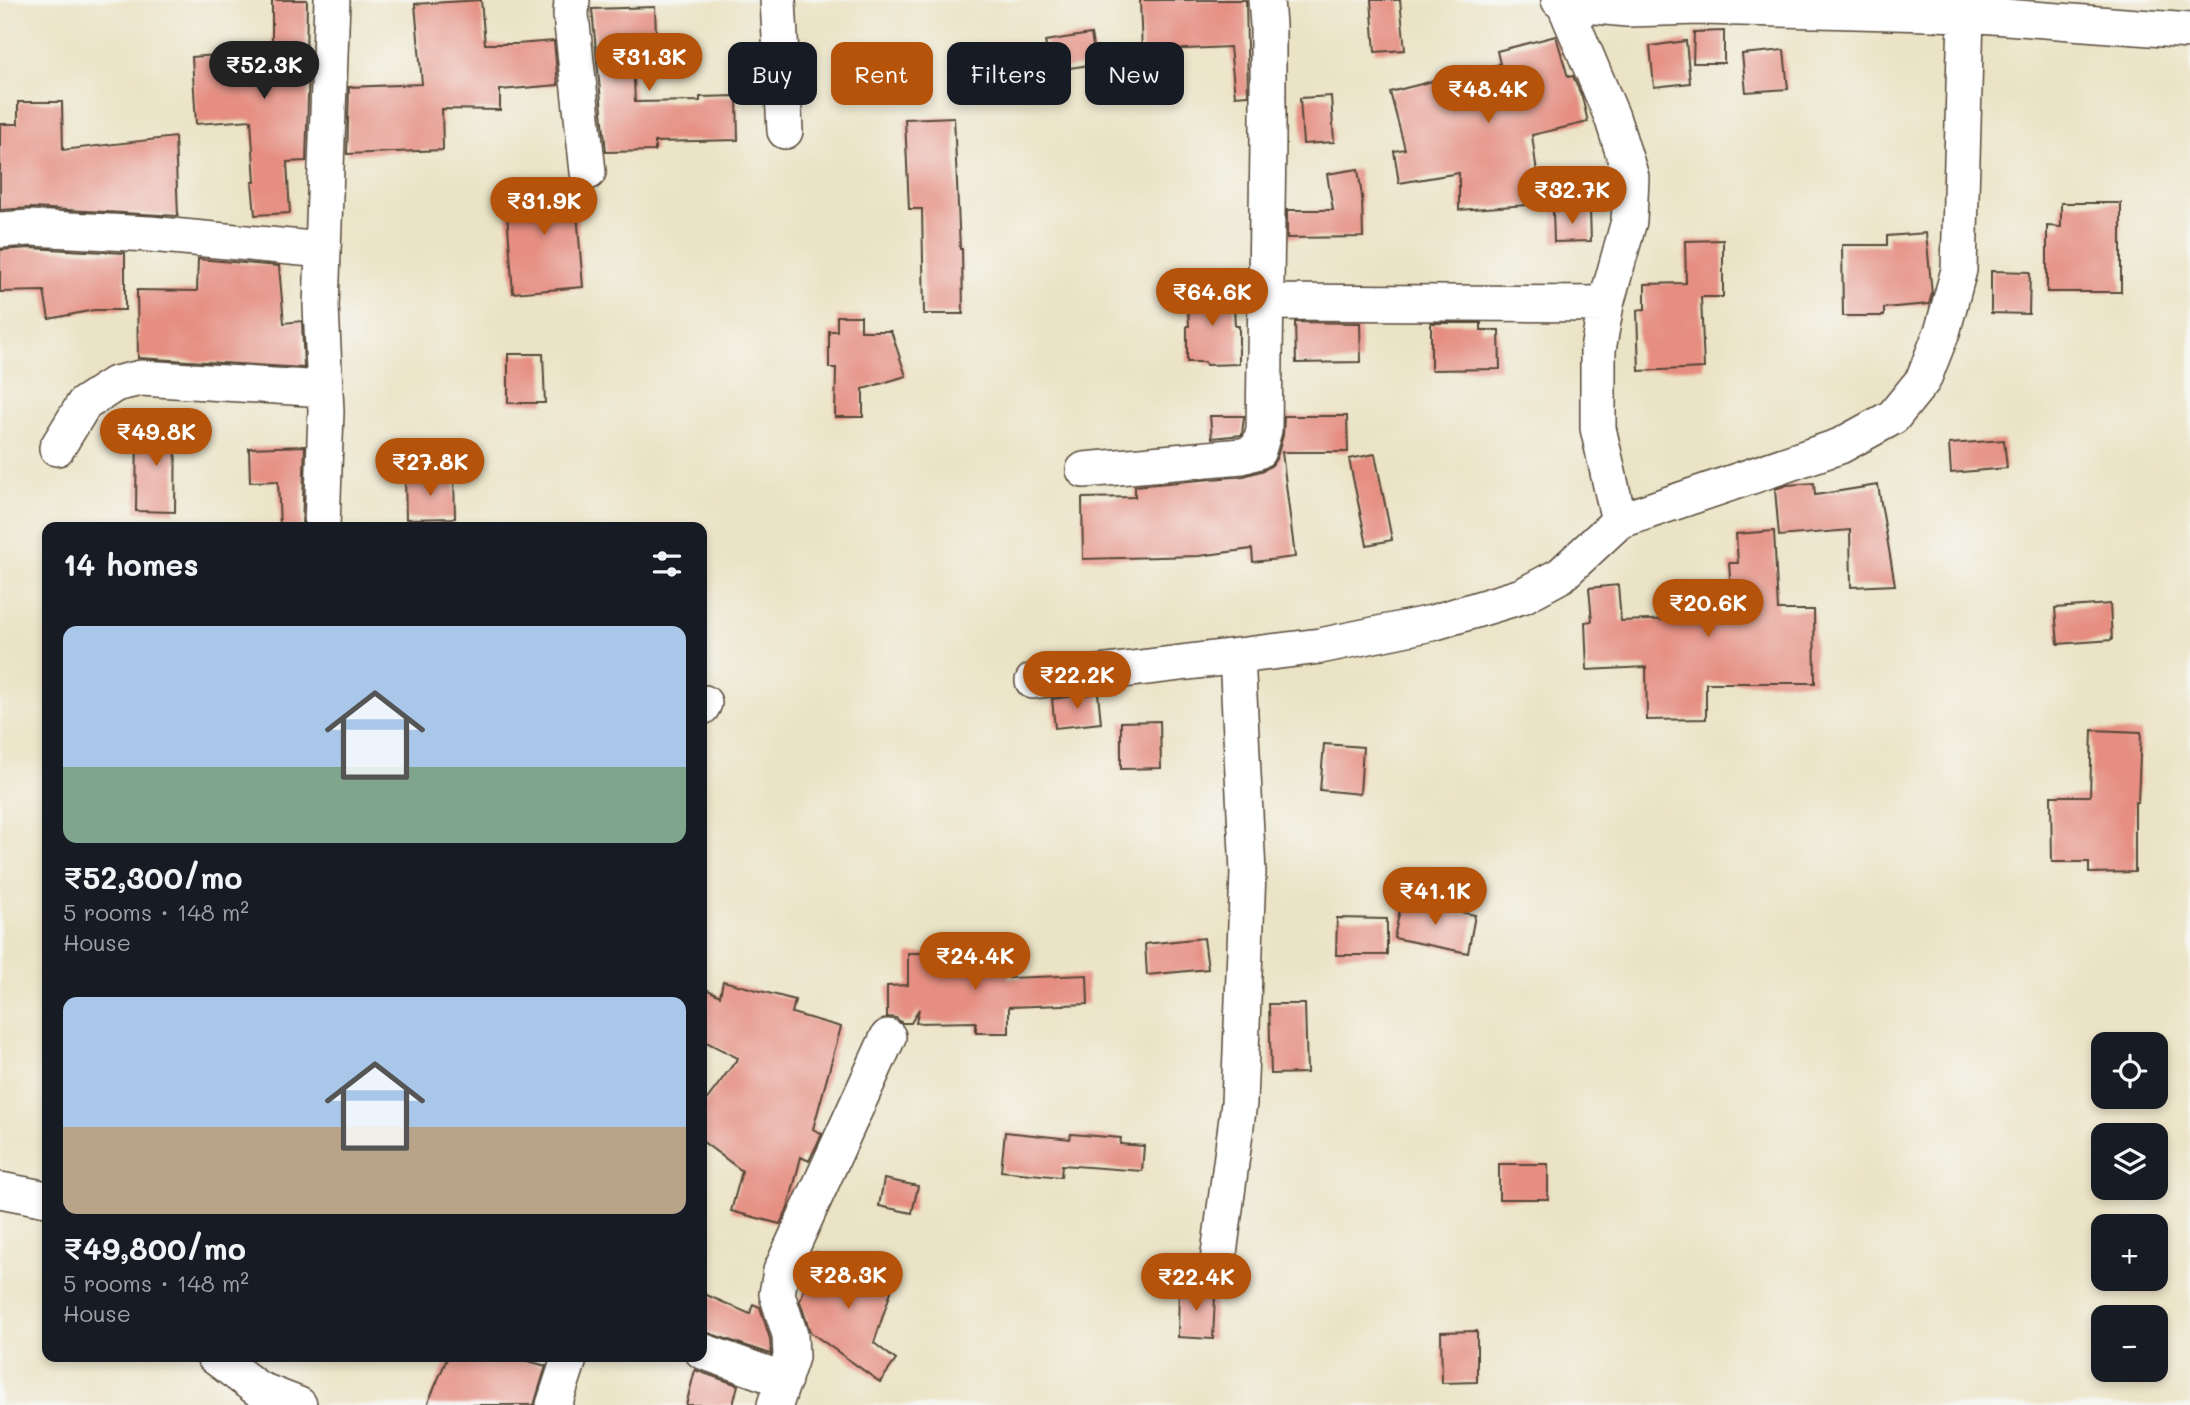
<!DOCTYPE html>
<meta charset="utf-8">
<style>
:root{--surface:#171b24;--page:#20242c;--text:#f1f3f6;--muted:#9ea1a6;--accent:#b45309}
body{margin:0;font-family:Mali,sans-serif;background:var(--page);color:var(--text);height:100vh;display:flex;flex-direction:column;font-size:26px;white-space:nowrap}
*{box-sizing:border-box;margin:0}
p{font-size:23px;color:var(--muted)}
.icon{flex:none;width:38px;height:38px;fill:none;stroke:currentColor;stroke-width:2;stroke-linecap:round;stroke-linejoin:round}
.map{position:relative;flex:1;overflow:hidden}
.details{position:absolute;left:42px;top:522px;width:665px;height:840px;display:flex;flex-direction:column;background:var(--surface);border-radius:14px;box-shadow:0 4px 10px #0003}
.details>*{flex:none}
.hud{position:absolute;left:728px;top:42px;width:665px;height:63px;display:flex;gap:14px}
.fabs{position:absolute;left:2091px;top:1032px;display:grid;gap:14px}
.fabs a{display:grid;place-items:center;width:77px;height:77px;border-radius:14px;background:var(--surface);box-shadow:0 4px 10px #0003;font-size:35px}
.price{position:absolute;translate:-50% -60px;padding:0 16px;border-radius:24px;background:var(--accent);color:#fff;font-size:23px;line-height:46px;filter:drop-shadow(0 2px 4px #0008)}
.price::after{content:'';position:absolute;left:50%;top:42px;width:21px;height:16px;margin-left:-10px;background:inherit;clip-path:polygon(0 0,100% 0,50% 100%)}
.price.current{background:#222;color:#fff}
ul{padding:0;list-style:none}
li{display:grid;align-content:center;gap:14px;height:371px;padding:0 21px}
li span{display:grid;place-items:center;height:217px;border-radius:14px;color:#555}
li>.icon{margin-inline-start:auto}
span .icon{width:126px;height:126px;fill:#fffc;stroke-width:1}
li b{font-size:30px}
h2{display:flex;justify-content:space-between;align-items:center;height:84px;padding:0 21px;font-size:30px}
.tag{padding:0 24px;border-radius:14px;background:var(--surface);box-shadow:0 4px 10px #0003;font-size:24px;line-height:63px}
.tag.current{background:var(--accent);color:#fff}
.map>svg:first-child{display:block}
.building{fill:#e58e81}
.lines{fill:none;stroke-linecap:round;stroke-linejoin:round}
.minor-casing{stroke:#554637;stroke-width:38}
.minor{stroke:#fff;stroke-width:35}
</style>
<div class="map">
<svg width="2190" height="1405" viewBox="0 0 2190 1405">
<rect width="100%" height="100%" fill="#f6f6f2"/>
<filter id="ink" filterUnits="userSpaceOnUse"><feTurbulence type="fractalNoise" baseFrequency=".0143" numOctaves="2"/><feDisplacementMap in="SourceGraphic" scale="14" xChannelSelector="R" yChannelSelector="G"/><feConvolveMatrix kernelMatrix="1 2 1 2 8 2 1 2 1" color-interpolation-filters="sRGB"/></filter>
<filter id="wash" filterUnits="userSpaceOnUse"><feTurbulence type="fractalNoise" baseFrequency=".00686" numOctaves="4" result="noise"/><feDisplacementMap in="SourceGraphic" scale="28" xChannelSelector="R" yChannelSelector="G"/><feGaussianBlur stdDeviation="1.57" result="paint"/><feColorMatrix in="noise" values="0 0 0 0 0 0 0 0 0 0 0 0 0 0 0 0 0 1.4 0 .05"/><feComposite in="paint" operator="in"/></filter>
<g filter="url(#wash)">
<rect width="100%" height="100%" fill="#ebe3c5"/>
<g id="blocks">
<!-- building -->
<path class="building" d="M 272,0 L 307,0 L 306,66 L 309,66 L 306,161 L 287,162 L 290,213 L 255,215 L 252,182 L 255,182 L 251,120 L 196,124 L 192,57 L 272,51 Z
M 481,0 L 485,44 L 517,44 L 554,41 L 558,85 L 500,90 L 500,110 L 442,109 L 443,150 L 347,154 L 349,87 L 422,84 L 415,4 Z
M 1140,0 L 1246,0 L 1248,95 L 1235,96 L 1230,47 L 1142,51 Z
M 1371,0 L 1400,0 L 1405,50 L 1375,52 Z
M 655,7 L 656,35 L 632,37 L 635,102 L 700,101 L 700,97 L 737,96 L 738,140 L 655,142 L 655,151 L 606,152 L 592,9 Z
M 1724,31 L 1724,63 L 1693,63 L 1694,32 Z
M 1091,34 L 1096,64 L 1050,71 L 1045,41 Z
M 1556,36 L 1568,77 L 1573,76 L 1582,97 L 1588,122 L 1532,135 L 1541,204 L 1459,210 L 1459,173 L 1399,183 L 1394,151 L 1405,149 L 1390,92 L 1500,64 L 1497,51 Z
M 1686,41 L 1690,83 L 1654,87 L 1650,46 Z
M 1784,50 L 1788,89 L 1746,92 L 1742,54 Z
M 1331,96 L 1334,142 L 1303,144 L 1300,98 Z
M 18,102 L 62,102 L 63,150 L 175,137 L 178,216 L 31,208 L 0,210 L 0,124 L 18,124 Z
M 954,117 L 960,249 L 962,249 L 963,314 L 924,314 L 922,209 L 909,209 L 905,119 Z
M 1358,169 L 1362,197 L 1363,237 L 1287,238 L 1287,210 L 1333,210 L 1327,174 Z
M 571,181 L 575,187 L 583,287 L 513,293 L 505,186 Z
M 2061,203 L 2121,203 L 2121,292 L 2047,292 L 2047,226 L 2061,227 Z
M 1590,210 L 1591,241 L 1554,242 L 1553,211 Z
M 1926,233 L 1932,294 L 1929,304 L 1884,308 L 1884,316 L 1843,316 L 1842,245 L 1887,245 L 1887,236 Z
M 1723,240 L 1723,297 L 1701,297 L 1704,368 L 1639,371 L 1637,310 L 1645,309 L 1645,284 L 1686,283 L 1685,241 Z
M 30,248 L 125,253 L 125,310 L 94,310 L 49,319 L 44,291 L 0,292 L 0,250 Z
M 198,259 L 279,266 L 284,323 L 302,321 L 304,368 L 138,358 L 137,290 L 197,291 Z
M 1991,271 L 2030,272 L 2029,314 L 1991,313 Z
M 1233,288 L 1235,326 L 1239,326 L 1239,364 L 1206,365 L 1205,362 L 1187,362 L 1187,326 L 1189,326 L 1187,291 Z
M 837,316 L 861,316 L 861,331 L 891,331 L 906,376 L 863,389 L 863,417 L 835,417 L 836,368 L 829,368 L 829,331 L 837,331 Z
M 1295,322 L 1360,323 L 1361,362 L 1296,363 Z
M 1431,323 L 1481,323 L 1481,330 L 1499,330 L 1500,369 L 1431,370 Z
M 508,354 L 543,354 L 545,403 L 508,403 Z
M 1210,416 L 1244,416 L 1242,435 L 1212,438 Z
M 1284,416 L 1347,416 L 1348,452 L 1282,452 L 1295,557 L 1253,562 L 1252,549 L 1199,556 L 1083,559 L 1082,498 L 1135,497 L 1135,486 L 1244,476 L 1264,470 L 1272,465 L 1277,457 L 1283,435 Z
M 137,424 L 176,425 L 175,512 L 136,511 Z
M 2004,440 L 2007,468 L 1951,473 L 1949,444 Z
M 305,446 L 302,527 L 280,527 L 278,481 L 250,482 L 249,448 Z
M 1375,454 L 1392,540 L 1367,545 L 1349,459 Z
M 405,477 L 454,477 L 455,518 L 406,519 Z
M 1814,483 L 1815,495 L 1878,485 L 1895,585 L 1851,587 L 1850,530 L 1779,536 L 1775,489 L 1787,485 Z
M 1774,531 L 1778,610 L 1814,610 L 1815,683 L 1706,683 L 1706,719 L 1647,720 L 1646,667 L 1587,670 L 1585,622 L 1592,621 L 1589,588 L 1618,585 L 1621,621 L 1733,617 L 1729,563 L 1738,563 L 1736,534 Z
M 2110,604 L 2112,640 L 2058,644 L 2055,608 Z
M 1098,693 L 1101,723 L 1055,728 L 1052,699 Z
M 1160,721 L 1161,768 L 1121,769 L 1121,722 Z
M 2092,730 L 2141,732 L 2138,802 L 2135,802 L 2135,872 L 2089,873 L 2089,862 L 2052,862 L 2051,796 L 2090,796 Z
M 1324,744 L 1363,747 L 1360,794 L 1320,790 Z
M 1402,900 L 1475,915 L 1468,953 L 1394,938 Z
M 1337,918 L 1387,919 L 1387,955 L 1336,955 Z
M 1204,938 L 1208,969 L 1147,975 L 1145,944 Z
M 908,953 L 983,953 L 983,966 L 1009,966 L 1009,978 L 1087,975 L 1088,1004 L 1009,1007 L 1009,1033 L 976,1033 L 976,1022 L 916,1023 L 919,1009 L 911,1023 L 902,1023 L 896,1018 L 887,1017 L 887,986 L 908,985 Z
M 723,981 L 795,1000 L 792,1013 L 841,1027 L 813,1129 L 822,1134 L 809,1161 L 801,1157 L 788,1208 L 780,1224 L 731,1211 L 742,1171 L 702,1141 L 702,1106 L 738,1058 L 702,1040 L 702,987 L 720,996 Z
M 1269,1004 L 1305,1004 L 1307,1073 L 1271,1074 Z
M 1005,1132 L 1070,1139 L 1071,1134 L 1121,1138 L 1120,1144 L 1144,1146 L 1142,1171 L 1062,1165 L 1061,1177 L 1001,1171 Z
M 1499,1164 L 1548,1164 L 1548,1199 L 1499,1199 Z
M 884,1179 L 918,1186 L 912,1213 L 879,1206 Z
M 817,1252 L 895,1279 L 874,1343 L 896,1360 L 880,1382 L 810,1332 L 800,1301 Z
M 1179,1284 L 1201,1288 L 1204,1292 L 1215,1296 L 1213,1339 L 1178,1337 Z
M 702,1293 L 750,1314 L 753,1304 L 760,1307 L 770,1339 L 771,1354 L 702,1331 Z
M 1477,1331 L 1477,1382 L 1442,1383 L 1441,1332 Z
M 448,1356 L 510,1356 L 546,1366 L 534,1405 L 427,1405 Z
M 695,1370 L 738,1385 L 733,1405 L 686,1405 Z"/>
</g>
</g>
<g filter="url(#ink)">
<use href="#blocks" fill-opacity="0" stroke="#554637" stroke-width="2"/>
<g class="lines">
<defs>
<path id="minor" d="M 572,0 L 571,15 L 588,172
M 778,0 L 785,131
M 1559,0 L 1564,3 L 1627,9 L 1701,7 L 1966,14 L 2190,31
M 1564,3 L 1612,117 L 1631,177 L 1629,221 L 1606,304 L 1598,350 L 1598,428 L 1619,521
M 0,230 L 30,228 L 150,234 L 323,250
M 1266,302 L 1606,304
M 57,448 L 84,404 L 115,384 L 141,378 L 325,389
M 1084,470 L 1242,456 L 1258,451 L 1264,430 L 1268,141 L 1268,25 L 1266,0
M 322,527 L 326,411 L 321,307 L 332,0
M 1033,681 L 1320,646 L 1432,623 L 1522,596 L 1561,575 L 1619,521 L 1840,446 L 1893,417 L 1923,380 L 1943,329 L 1959,270 L 1966,14
M 702,707 L 704,703
M 0,1190 L 47,1199
M 1216,1276 L 1239,1103 L 1248,872 L 1237,656
M 702,1351 L 784,1380
M 214,1356 L 258,1389 L 299,1405
M 554,1405 L 570,1356
M 775,1405 L 791,1357 L 790,1335 L 777,1294 L 781,1271 L 888,1037"/>
</defs>
<!-- minor casing -->
<use href="#minor" class="minor-casing"/>
<!-- minor -->
<use href="#minor" class="minor"/>
</g>
</g>
</svg>
<div class="fabs">
<a><svg class="icon" aria-label="locate" viewBox="0 0 24 24"><circle cx="12" cy="12" r="6"/><path d="M12 2v4M12 18v4M2 12h4M18 12h4"/></svg></a>
<a><svg class="icon" aria-label="layers" viewBox="0 0 24 24"><path d="M12 4l9 5-9 5-9-5zM3 14l9 5 9-5"/></svg></a>
<a>+</a>
<a>−</a>
</div>
<b class="price" style="left:649px;top:93px">₹31.3K</b>
<b class="price current" style="left:264px;top:101px">₹52.3K</b>
<b class="price" style="left:1488px;top:125px">₹48.4K</b>
<b class="price" style="left:1572px;top:226px">₹32.7K</b>
<b class="price" style="left:544px;top:237px">₹31.9K</b>
<b class="price" style="left:1212px;top:328px">₹64.6K</b>
<b class="price" style="left:156px;top:468px">₹49.8K</b>
<b class="price" style="left:430px;top:498px">₹27.8K</b>
<b class="price" style="left:1708px;top:639px">₹20.6K</b>
<b class="price" style="left:1077px;top:711px">₹22.2K</b>
<b class="price" style="left:1435px;top:927px">₹41.1K</b>
<b class="price" style="left:975px;top:992px">₹24.4K</b>
<b class="price" style="left:848px;top:1311px">₹28.3K</b>
<b class="price" style="left:1196px;top:1313px">₹22.4K</b>
<div class="hud">
<a class="tag">Buy</a>
<a class="tag current">Rent</a>
<a class="tag">Filters</a>
<a class="tag">New</a>
</div>
<section class="details">
<h2>14 homes<svg class="icon" aria-label="filters" viewBox="0 0 24 24"><path d="M4 7h16M4 17h16"/><circle cx="9" cy="7" r="2"/><circle cx="15" cy="17" r="2"/></svg></h2>
<ul>
<li><span style="background:linear-gradient(#a9c7e8 65%,#7fa58c 0)"><svg class="icon" aria-label="home" viewBox="0 0 24 24"><path d="M3 11l9-7 9 7M6 9v11h12V9"/></svg></span><div><b>₹52,300/mo</b><p>5 rooms · 148 m²</p><p>House</p></div></li>
<li><span style="background:linear-gradient(#a9c7e8 60%,#b9a48a 0)"><svg class="icon" aria-label="home" viewBox="0 0 24 24"><path d="M3 11l9-7 9 7M6 9v11h12V9"/></svg></span><div><b>₹49,800/mo</b><p>5 rooms · 148 m²</p><p>House</p></div></li>
</ul>
</section>
</div>
